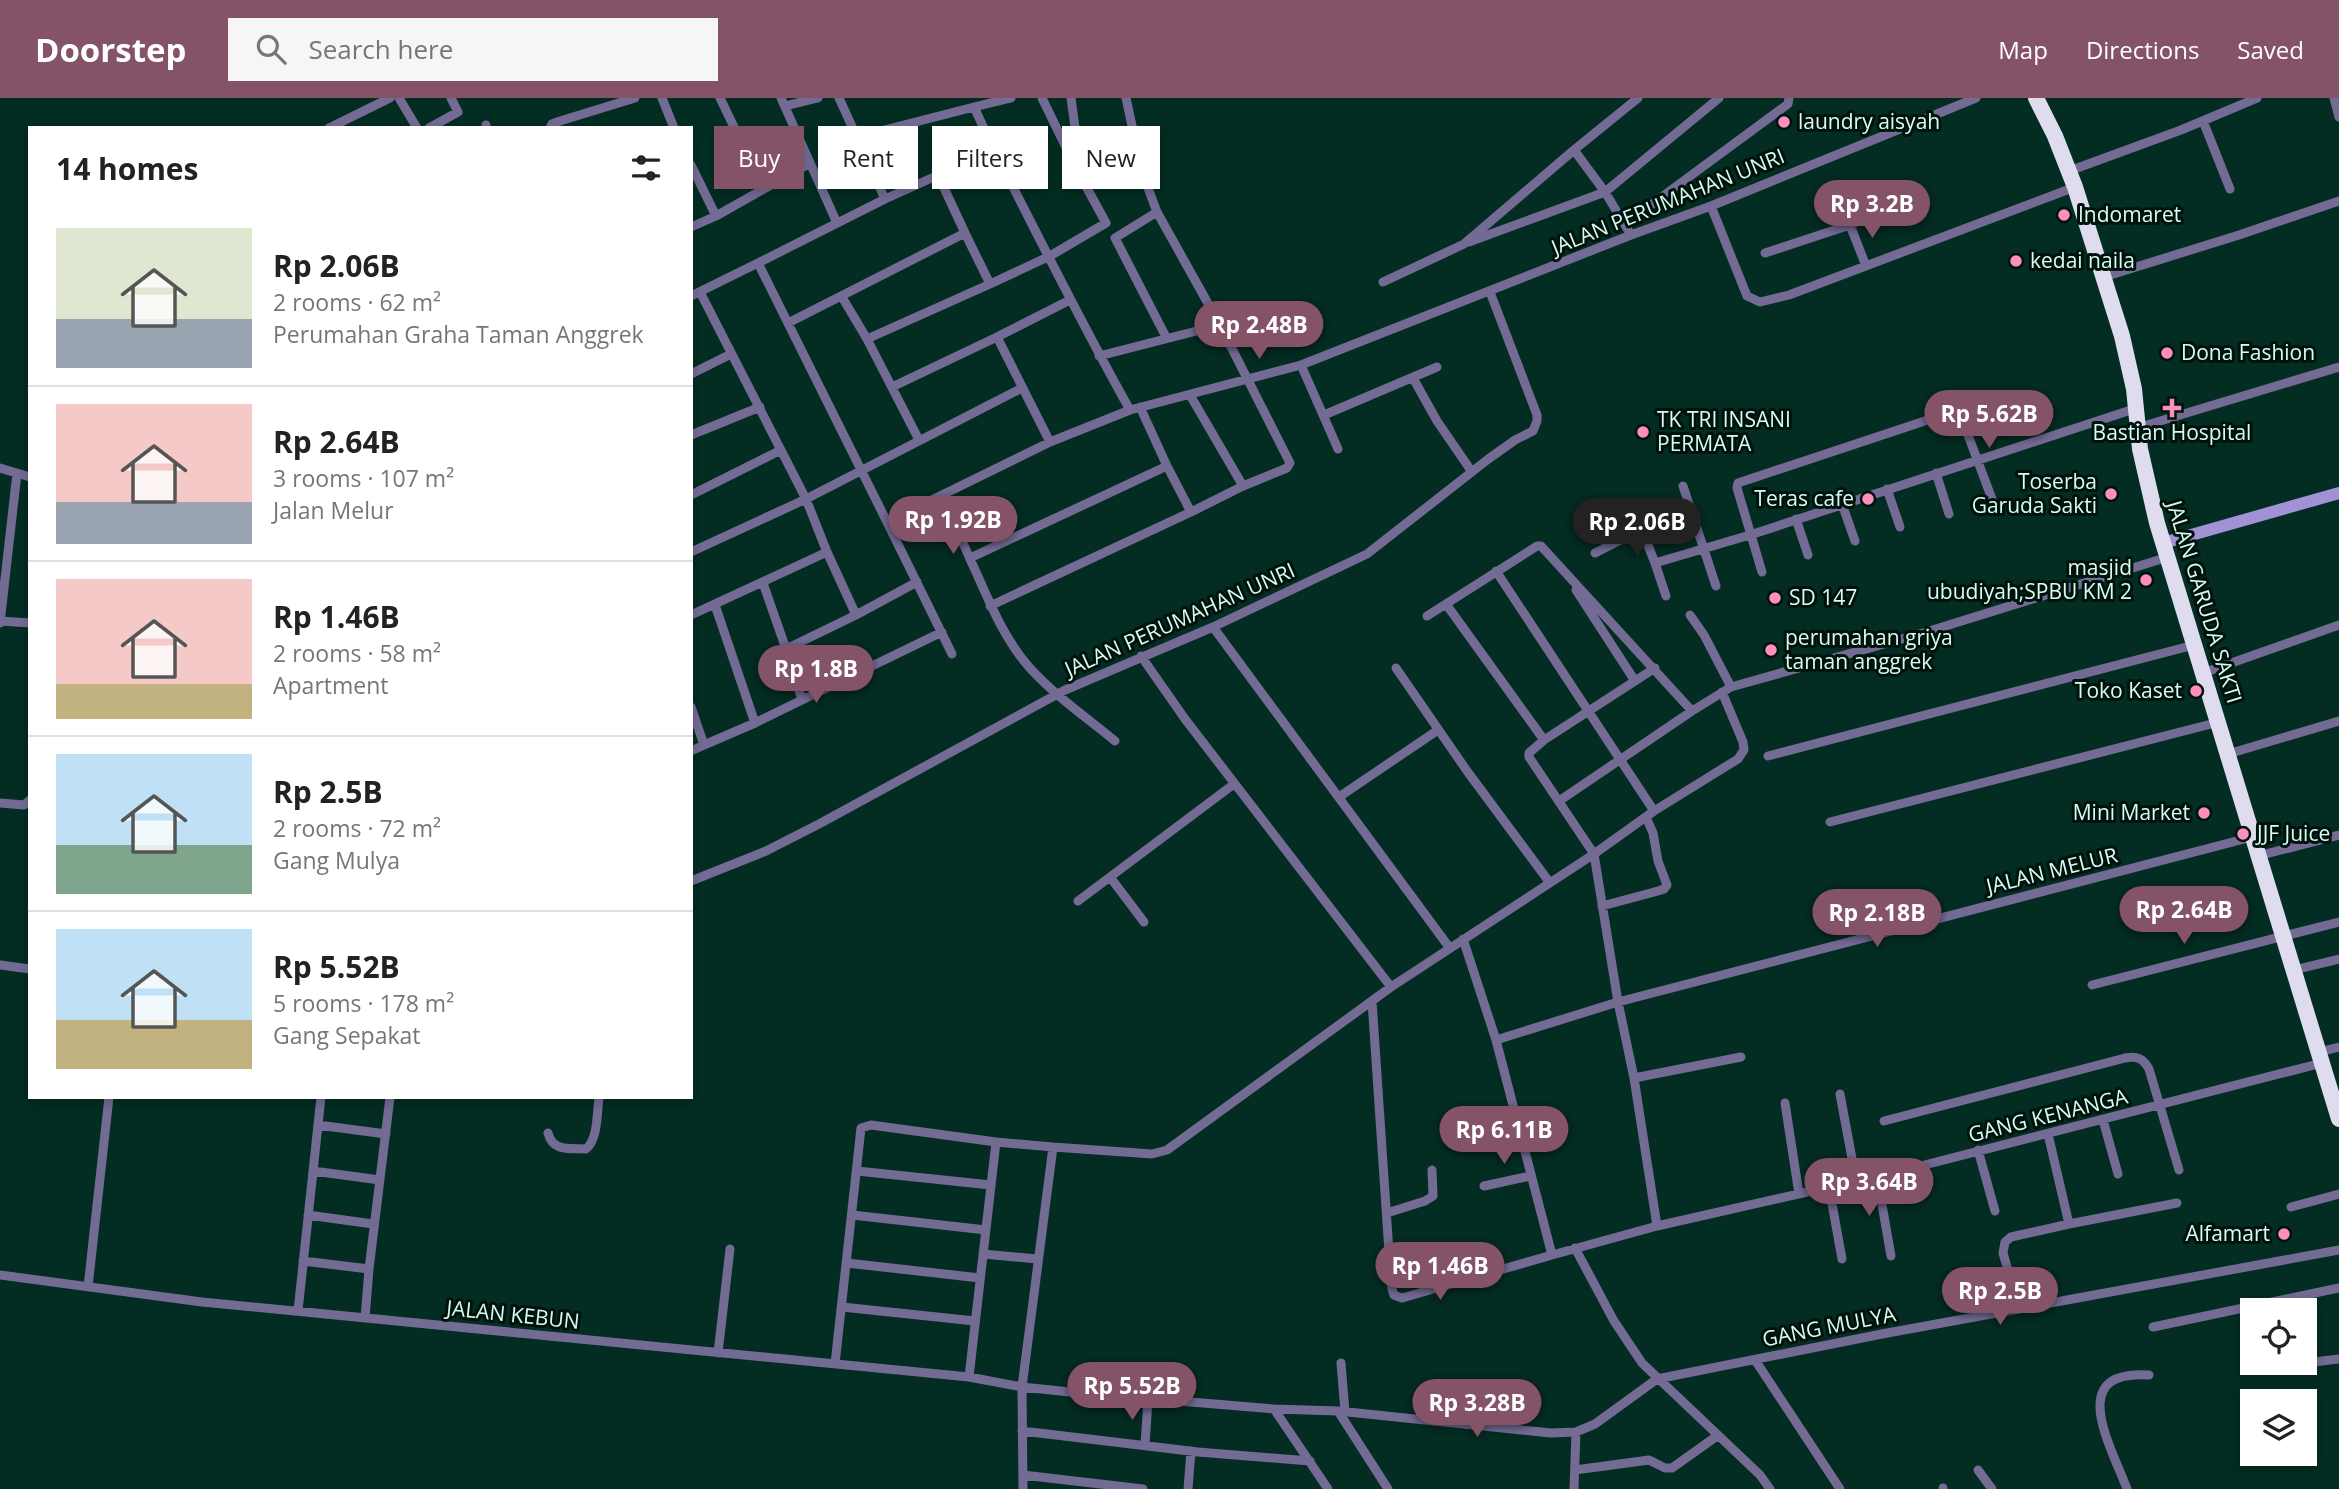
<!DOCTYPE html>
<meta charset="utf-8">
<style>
:root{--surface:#fff;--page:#f6f6f6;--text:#222;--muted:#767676;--line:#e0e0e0;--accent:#855368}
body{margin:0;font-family:"Open Sans",sans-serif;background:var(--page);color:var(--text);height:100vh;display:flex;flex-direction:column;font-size:26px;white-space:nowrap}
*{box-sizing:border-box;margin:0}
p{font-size:23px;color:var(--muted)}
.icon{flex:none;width:38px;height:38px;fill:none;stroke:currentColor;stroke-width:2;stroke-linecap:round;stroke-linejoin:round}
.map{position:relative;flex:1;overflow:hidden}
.panel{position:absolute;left:28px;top:28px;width:665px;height:973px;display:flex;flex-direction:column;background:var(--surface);border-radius:0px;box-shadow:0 4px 10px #0003}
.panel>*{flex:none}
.hud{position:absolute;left:714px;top:28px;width:665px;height:63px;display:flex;gap:14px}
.tools{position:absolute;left:2240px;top:1200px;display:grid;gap:14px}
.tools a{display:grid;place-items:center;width:77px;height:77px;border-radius:0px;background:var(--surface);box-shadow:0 4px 10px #0003;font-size:35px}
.price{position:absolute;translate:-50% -60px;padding:0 16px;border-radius:24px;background:var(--accent);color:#fff;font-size:23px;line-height:46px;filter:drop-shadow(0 2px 4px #0008)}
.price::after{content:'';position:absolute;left:50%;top:42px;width:21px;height:16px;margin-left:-10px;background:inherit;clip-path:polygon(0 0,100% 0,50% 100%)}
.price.selected{background:#222;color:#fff}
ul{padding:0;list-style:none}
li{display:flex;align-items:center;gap:21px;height:175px;padding:0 28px}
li+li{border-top:2px solid var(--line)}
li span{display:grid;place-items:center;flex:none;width:196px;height:140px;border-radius:0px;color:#555}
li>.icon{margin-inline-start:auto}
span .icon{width:84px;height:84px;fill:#fffc;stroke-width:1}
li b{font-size:30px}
h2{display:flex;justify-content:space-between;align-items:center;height:84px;padding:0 28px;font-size:30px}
.tag{padding:0 24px;border-radius:0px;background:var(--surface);box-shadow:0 4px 10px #0003;font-size:24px;line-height:63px}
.tag.selected{background:var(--accent);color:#fff}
header{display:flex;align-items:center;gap:42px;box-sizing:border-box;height:98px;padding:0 35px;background:var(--accent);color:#fff}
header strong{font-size:33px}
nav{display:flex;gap:38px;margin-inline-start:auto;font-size:24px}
.search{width:490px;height:63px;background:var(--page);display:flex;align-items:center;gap:18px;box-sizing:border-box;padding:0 24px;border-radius:0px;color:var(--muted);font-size:26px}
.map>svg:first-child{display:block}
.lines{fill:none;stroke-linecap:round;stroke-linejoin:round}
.street{stroke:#736b94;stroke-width:9}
.secondary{stroke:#a092d4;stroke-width:12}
.highway{stroke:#dfdcf0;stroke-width:16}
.poi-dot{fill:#fd8ebe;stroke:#00120c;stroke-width:2.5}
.labels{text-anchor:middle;stroke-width:6;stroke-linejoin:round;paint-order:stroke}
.poi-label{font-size:21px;fill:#d9fcf0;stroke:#00120c;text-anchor:start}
.street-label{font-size:21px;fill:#d9fcf0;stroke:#00120c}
</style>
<header>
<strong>Doorstep</strong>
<div class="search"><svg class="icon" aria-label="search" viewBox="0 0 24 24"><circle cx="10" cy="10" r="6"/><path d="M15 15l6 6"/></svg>Search here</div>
<nav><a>Map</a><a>Directions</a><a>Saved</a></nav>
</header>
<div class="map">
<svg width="2339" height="1391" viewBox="0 0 2339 1391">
<rect width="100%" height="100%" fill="#032c22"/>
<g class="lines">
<!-- street -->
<path class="street" d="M 399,0 L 417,30
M 662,0 L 674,30
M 720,0 L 764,91
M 781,0 L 837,125
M 839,0 L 885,101
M 1042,0 L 1078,74
M 1126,0 L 1142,74 L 1157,114 L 1220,227 L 1290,365 L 1287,370 L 1243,388 L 1191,414
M 2334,0 L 2339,19
M 785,8 L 818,0
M 974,9 L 1011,0
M 2203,23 L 2230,91
M 486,27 L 486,30
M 329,30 L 390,0
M 429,30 L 458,14 L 451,0
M 550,30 L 552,26 L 560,23 L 635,0
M 857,39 L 974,9 L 994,52
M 1574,52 L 1638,0
M 691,67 L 716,118 L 691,129
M 2069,73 L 2181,32 L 2257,0
M 938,77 L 965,135
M 1711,108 L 1747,198 L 1760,204 L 1789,197 L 2075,89
M 1157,114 L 1115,140 L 1166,239
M 716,118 L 810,65
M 1625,126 L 1788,6 L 1789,0
M 1850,127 L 1866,168
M 1469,144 L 1605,94 L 1719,0
M 1765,155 L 1850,127 L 1890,109
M 758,165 L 885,101 L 994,52 C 1039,139 1082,227 1130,312
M 2104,179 L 2239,137 L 2339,103
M 1383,184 L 1464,146 L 1574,52 L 1605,94 L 1631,137
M 700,194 L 806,401 L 1022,290
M 691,198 L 758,165 L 887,424 L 1050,344 L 1130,312 L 1301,267 L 1631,137 L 1711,108 L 1976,0
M 842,199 L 867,241 L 919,342
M 788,225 L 965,135 L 990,186 L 1050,158 L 1106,125 L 1082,81 L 1071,0
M 997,239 L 1070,202
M 867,241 L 990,186
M 1099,258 L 1220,227
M 1301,267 L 1338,351
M 691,276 L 731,256
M 1413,280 L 1437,323 L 1472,374
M 892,289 L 997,239 L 1050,344
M 1190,297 L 1243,388
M 1959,313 L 1992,401
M 1324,317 L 1437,269
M 2137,330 L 2339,269
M 691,337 L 760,309
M 0,370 L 30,379
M 1936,375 L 1949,416
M 1683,388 L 1716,488
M 1887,391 L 1900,429
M 691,397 L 781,352
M 940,398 C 950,419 961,439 970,461 C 988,499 1001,537 1029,569 C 1054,597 1086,619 1115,643
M 1842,406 L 1855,443
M 1634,412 L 1655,465 L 1750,437 L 2137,310
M 1796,421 L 1808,457
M 887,424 L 952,556
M 691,454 L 806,401 L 827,454 L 856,517 L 917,484
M 1595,455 L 1642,431
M 970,460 L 1167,368 L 1140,309
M 1655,465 L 1666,498
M 1496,473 L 1654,713
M 1762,474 L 1737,390 L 1738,385 L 1985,303
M 763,485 L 786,551 L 856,517
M 1576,492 L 1635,583
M 1446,506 L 1544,642
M 990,508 L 1191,414 L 1167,368
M 691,517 L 827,454
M 1690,517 L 1704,537 L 1731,589
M 1427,518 L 1523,457 L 1537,448 L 1541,448 L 1692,613
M 0,523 L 30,525
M 0,525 L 17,375
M 1213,529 L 1449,849
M 1141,558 L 1185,621 L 1391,889
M 1396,570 L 1467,673 L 1550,785
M 2203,575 L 2339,527
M 802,602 L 942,534
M 691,609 L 704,647 L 691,653
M 755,625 L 802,602 L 786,551
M 704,647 L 755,625 L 715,507
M 2228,656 L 2339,623
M 1768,658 L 2194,547
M 1339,699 L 1438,632
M 1559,703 L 1692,613 L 1731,589 L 1923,535 L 2168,459
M 0,705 L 24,707 L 30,702
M 1830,724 L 2219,624
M 2258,758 L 2339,737
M 1110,779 L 1144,824
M 691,783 L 766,753 L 819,726 L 1065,592 L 1213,529 L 1367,456 L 1487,362 L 1515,342 L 1533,333 L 1537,323 L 1537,317 L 1490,194
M 1078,803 L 1234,686
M 1602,808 L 1658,793 L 1664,791 L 1667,787 L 1658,763 L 1653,735 L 1646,719
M 0,867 L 30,871
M 2294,872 L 2339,861
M 2092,887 L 2339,824
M 1372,903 L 1389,1154 L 1392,1191 L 1394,1197 L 1402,1200 L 1552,1157 L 1496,942 L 1463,841
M 1496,942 L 1618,904 L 2252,739
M 2319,954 L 2339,949
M 1634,980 L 1741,959
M 1840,996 L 1856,1082
M 1785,1005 L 1799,1096
M 2103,1022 L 2118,1076
M 1884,1023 L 2125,960 C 2137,958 2143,960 2149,971 L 2179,1072
M 318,1027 L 386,1036
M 548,1035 C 553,1054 569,1050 586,1051 C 598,1042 597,1014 599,999
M 2048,1036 L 2069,1126 L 2177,1105
M 996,1044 L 1053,1049 L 1022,1289 L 1023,1391
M 1053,1049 L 1152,1056 L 1167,1052 L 1391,889 L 1594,756 L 1654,713 L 1738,661 L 1744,652 L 1743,644 L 1722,594
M 1978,1052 L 1995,1113
M 313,1073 L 380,1082
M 857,1073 L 991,1087
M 1877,1078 L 1891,1158
M 1484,1088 L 1530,1078
M 1829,1089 L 1842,1161
M 2291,1109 L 2339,1096
M 1387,1115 L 1425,1103 L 1433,1098 L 1432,1072
M 308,1117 L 373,1126
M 852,1117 L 986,1132
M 1657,1128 L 1909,1071 L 2322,965
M 1575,1150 L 1614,1223 L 1642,1265 L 1760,1377 L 1770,1391
M 983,1156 L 1038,1161
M 1552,1157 L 1657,1128 L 1634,980 L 1618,904 L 1594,756 L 1529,659 L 1529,655 L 1544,642 L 1655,570
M 303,1163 L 369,1171 L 390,999
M 847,1165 L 980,1180
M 0,1177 L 202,1204 L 969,1279 L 1022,1289 L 1070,1294 L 1274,1311 L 1338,1313 L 1551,1335 L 1576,1334 L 1595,1326 L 1657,1281 L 1882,1236 L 2339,1152
M 88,1189 L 109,999
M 842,1209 L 975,1223
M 2019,1210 L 2003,1155 L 2005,1144 L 2011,1139 L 2069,1126
M 298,1213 L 321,999
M 365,1220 L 369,1171
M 2153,1229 L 2339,1190
M 718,1255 L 730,1151
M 1755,1262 L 1840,1391
M 1341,1265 L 1345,1314
M 2305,1265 L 2339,1261
M 835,1266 L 861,1030 L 871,1027 L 996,1044 L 969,1279
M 1274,1311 L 1328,1391
M 1338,1313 L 1388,1391
M 1022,1333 L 1198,1354 L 1310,1363
M 1145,1347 L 1148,1302
M 1575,1372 L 1649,1362 L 1665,1370 L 1672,1370 L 1717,1338
M 1978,1372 L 1992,1391
M 1023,1377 L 1143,1391
M 1943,1390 L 1943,1391
M 1188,1391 L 1191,1353
M 1574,1391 L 1576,1334
M 2127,1391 C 2111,1348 2065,1271 2149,1277"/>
<!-- secondary -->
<path class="secondary" d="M 2163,445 L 2339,395"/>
<!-- highway -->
<path class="highway" d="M 2036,0 L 2055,38 L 2075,89 L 2122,238 L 2134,291 L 2140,351 L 2157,425 L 2339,1021"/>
</g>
<!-- markers -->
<g class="poi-dot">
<circle cx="1784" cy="24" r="7"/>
<circle cx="2064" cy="117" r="7"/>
<circle cx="2016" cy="163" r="7"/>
<circle cx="2167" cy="255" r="7"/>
<path d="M2168.5 299.5h7v7h7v7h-7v7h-7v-7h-7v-7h7z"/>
<circle cx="1643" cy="334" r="7"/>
<circle cx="2111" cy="396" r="7"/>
<circle cx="1868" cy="401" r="7"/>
<circle cx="2146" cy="482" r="7"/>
<circle cx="1775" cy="500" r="7"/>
<circle cx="1771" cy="552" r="7"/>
<circle cx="2196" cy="593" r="7"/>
<circle cx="2204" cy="715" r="7"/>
<circle cx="2243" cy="736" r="7"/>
<circle cx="2284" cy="1136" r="7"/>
</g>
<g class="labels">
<!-- poi labels -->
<g class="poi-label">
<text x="1798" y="31">laundry aisyah</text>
<text x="2078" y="124">Indomaret</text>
<text x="2030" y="170">kedai naila</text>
<text x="2181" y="262">Dona Fashion</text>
<text x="1657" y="329">TK TRI INSANI<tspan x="1657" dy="24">PERMATA</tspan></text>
<text x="2172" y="342" text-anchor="middle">Bastian Hospital</text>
<text x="2097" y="391" text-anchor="end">Toserba<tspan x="2097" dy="24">Garuda Sakti</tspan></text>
<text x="1854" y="408" text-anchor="end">Teras cafe</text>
<text x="2132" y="477" text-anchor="end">masjid<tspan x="2132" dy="24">ubudiyah;SPBU KM 2</tspan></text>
<text x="1789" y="507">SD 147</text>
<text x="1785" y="547">perumahan griya<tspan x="1785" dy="24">taman anggrek</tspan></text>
<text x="2182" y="600" text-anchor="end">Toko Kaset</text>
<text x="2190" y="722" text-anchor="end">Mini Market</text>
<text x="2257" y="743">JJF Juice</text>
<text x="2270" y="1143" text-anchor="end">Alfamart</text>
</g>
<!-- street labels -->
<g class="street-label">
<text transform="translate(1668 104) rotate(-22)" y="7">JALAN PERUMAHAN UNRI</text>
<text transform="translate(2204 504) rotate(73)" y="7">JALAN GARUDA SAKTI</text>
<text transform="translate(1180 522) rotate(-24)" y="7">JALAN PERUMAHAN UNRI</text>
<text transform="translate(2052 773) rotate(-14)" y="7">JALAN MELUR</text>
<text transform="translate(2048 1018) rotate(-14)" y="7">GANG KENANGA</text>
<text transform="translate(513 1217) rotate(6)" y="7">JALAN KEBUN</text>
<text transform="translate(1829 1229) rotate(-11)" y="7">GANG MULYA</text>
</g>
</g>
</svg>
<div class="tools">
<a><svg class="icon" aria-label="locate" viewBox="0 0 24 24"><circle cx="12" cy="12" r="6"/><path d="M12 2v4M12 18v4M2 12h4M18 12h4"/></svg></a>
<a><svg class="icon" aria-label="layers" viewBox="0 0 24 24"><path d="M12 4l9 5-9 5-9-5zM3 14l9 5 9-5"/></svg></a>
</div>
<b class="price" style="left:1872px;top:142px">Rp 3.2B</b>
<b class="price" style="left:1259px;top:263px">Rp 2.48B</b>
<b class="price" style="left:1989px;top:352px">Rp 5.62B</b>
<b class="price" style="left:953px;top:458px">Rp 1.92B</b>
<b class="price selected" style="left:1637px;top:460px">Rp 2.06B</b>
<b class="price" style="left:816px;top:607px">Rp 1.8B</b>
<b class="price" style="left:2184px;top:848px">Rp 2.64B</b>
<b class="price" style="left:1877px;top:851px">Rp 2.18B</b>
<b class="price" style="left:1504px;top:1068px">Rp 6.11B</b>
<b class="price" style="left:1869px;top:1120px">Rp 3.64B</b>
<b class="price" style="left:1440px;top:1204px">Rp 1.46B</b>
<b class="price" style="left:2000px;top:1229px">Rp 2.5B</b>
<b class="price" style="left:1132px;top:1324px">Rp 5.52B</b>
<b class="price" style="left:1477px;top:1341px">Rp 3.28B</b>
<div class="hud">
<a class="tag selected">Buy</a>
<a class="tag">Rent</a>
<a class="tag">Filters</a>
<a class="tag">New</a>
</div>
<section class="panel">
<h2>14 homes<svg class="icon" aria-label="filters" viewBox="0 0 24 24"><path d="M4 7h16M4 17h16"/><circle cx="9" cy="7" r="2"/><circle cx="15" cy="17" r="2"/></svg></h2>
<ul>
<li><span style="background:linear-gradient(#dfe7d0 65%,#9aa5b1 0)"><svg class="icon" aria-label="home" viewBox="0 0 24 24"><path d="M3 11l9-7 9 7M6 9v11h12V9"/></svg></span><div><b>Rp 2.06B</b><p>2 rooms · 62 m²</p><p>Perumahan Graha Taman Anggrek</p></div></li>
<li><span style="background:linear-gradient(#f6c9c9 70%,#9aa5b1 0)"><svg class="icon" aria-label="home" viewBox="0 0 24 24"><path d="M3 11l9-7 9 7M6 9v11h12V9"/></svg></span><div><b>Rp 2.64B</b><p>3 rooms · 107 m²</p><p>Jalan Melur</p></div></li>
<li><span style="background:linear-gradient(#f6c9c9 75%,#c2b280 0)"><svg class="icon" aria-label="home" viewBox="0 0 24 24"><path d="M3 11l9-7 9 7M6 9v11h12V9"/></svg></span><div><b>Rp 1.46B</b><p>2 rooms · 58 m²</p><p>Apartment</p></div></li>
<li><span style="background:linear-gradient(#bfe0f5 65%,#7fa58c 0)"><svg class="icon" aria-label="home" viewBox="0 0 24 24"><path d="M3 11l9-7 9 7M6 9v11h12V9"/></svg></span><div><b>Rp 2.5B</b><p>2 rooms · 72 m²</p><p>Gang Mulya</p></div></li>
<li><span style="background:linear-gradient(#bfe0f5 65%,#c2b280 0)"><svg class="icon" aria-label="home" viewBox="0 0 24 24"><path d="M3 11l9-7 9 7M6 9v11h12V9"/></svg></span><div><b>Rp 5.52B</b><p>5 rooms · 178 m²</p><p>Gang Sepakat</p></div></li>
</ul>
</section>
</div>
